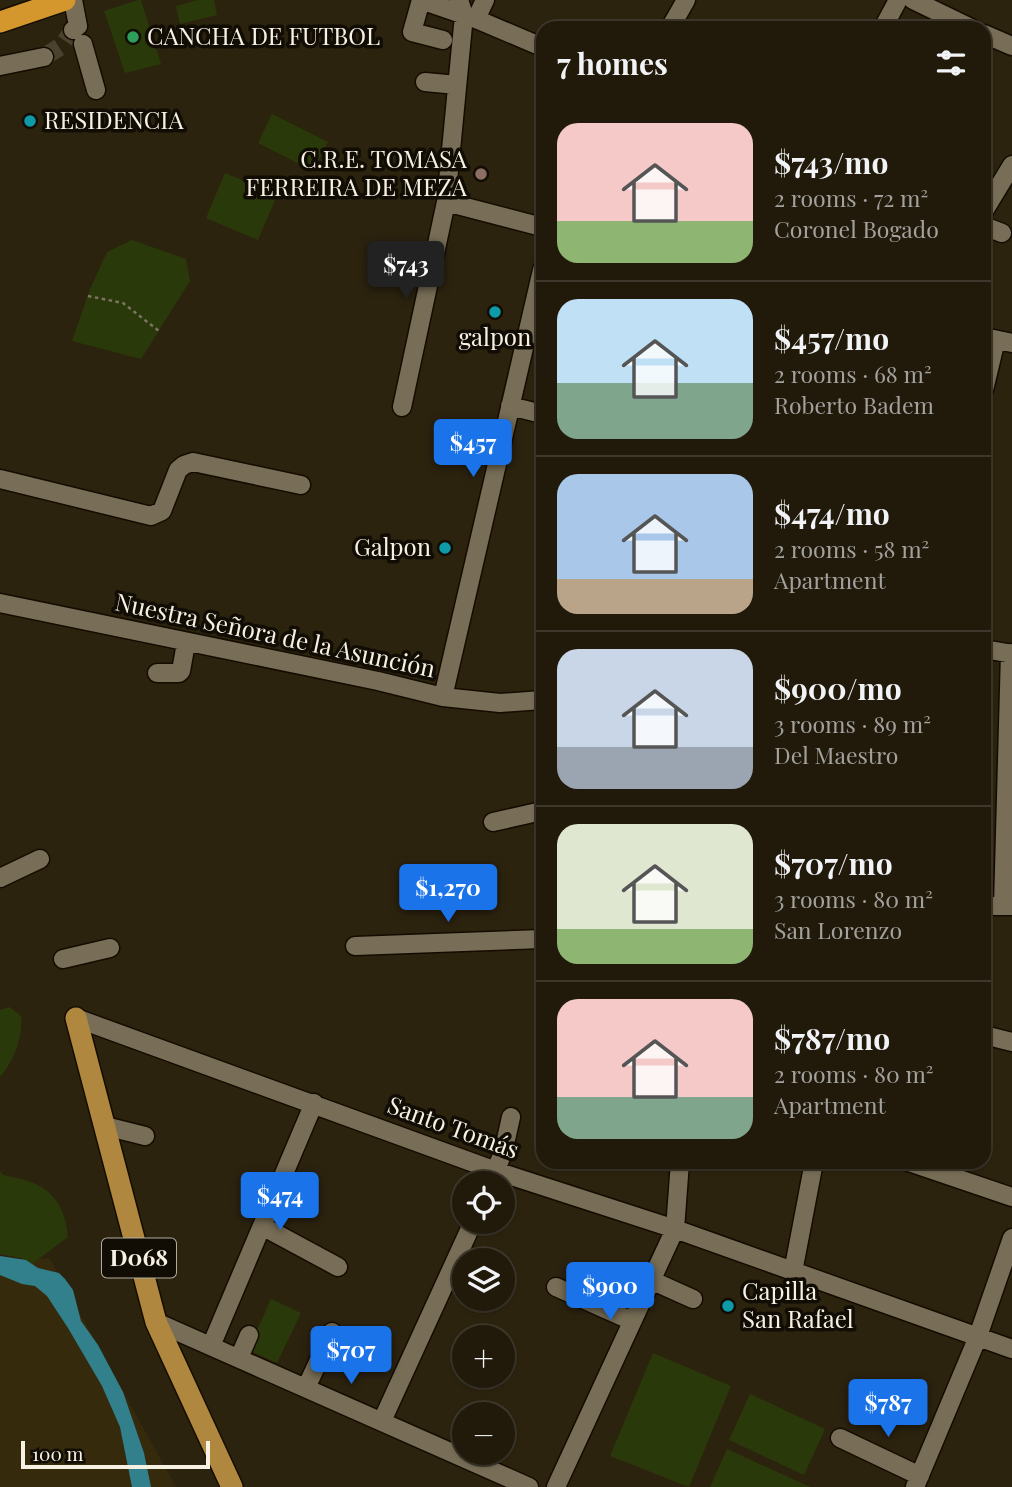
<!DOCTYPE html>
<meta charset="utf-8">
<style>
:root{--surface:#211a0b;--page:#2d2719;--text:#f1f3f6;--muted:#a2a19d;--line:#3e382c;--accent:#1a73e8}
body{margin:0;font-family:"Playfair Display",serif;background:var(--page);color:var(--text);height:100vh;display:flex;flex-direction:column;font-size:26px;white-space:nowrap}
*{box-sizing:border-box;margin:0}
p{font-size:23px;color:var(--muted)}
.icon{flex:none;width:38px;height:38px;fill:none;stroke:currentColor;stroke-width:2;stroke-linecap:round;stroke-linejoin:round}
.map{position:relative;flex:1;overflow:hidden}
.panel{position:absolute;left:536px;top:21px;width:455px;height:1148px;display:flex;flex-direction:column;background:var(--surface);border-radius:21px;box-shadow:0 2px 5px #0004,0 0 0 2px var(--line)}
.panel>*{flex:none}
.tools{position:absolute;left:452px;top:1171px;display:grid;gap:14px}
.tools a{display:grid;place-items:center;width:63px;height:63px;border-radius:50%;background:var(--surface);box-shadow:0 2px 5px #0004,0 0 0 2px var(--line);font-size:35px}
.scale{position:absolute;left:21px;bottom:18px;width:189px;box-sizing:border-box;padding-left:7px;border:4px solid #f7f1e4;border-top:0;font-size:19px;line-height:24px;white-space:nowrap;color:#f7f1e4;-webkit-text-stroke:5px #110d05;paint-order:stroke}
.price{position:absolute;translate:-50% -60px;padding:0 16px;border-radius:7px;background:var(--accent);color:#fff;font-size:23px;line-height:46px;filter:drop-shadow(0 2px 4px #0008)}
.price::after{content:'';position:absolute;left:50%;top:42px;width:21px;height:16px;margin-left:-10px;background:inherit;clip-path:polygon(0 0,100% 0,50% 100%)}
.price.current{background:#222;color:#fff}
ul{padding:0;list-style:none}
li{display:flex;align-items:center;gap:21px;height:175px;padding:0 21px}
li+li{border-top:2px solid var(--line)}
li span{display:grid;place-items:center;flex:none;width:196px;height:140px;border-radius:21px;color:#555}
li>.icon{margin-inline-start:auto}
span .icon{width:84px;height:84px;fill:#fffc;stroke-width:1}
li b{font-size:30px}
h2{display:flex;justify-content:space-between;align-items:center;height:84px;padding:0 21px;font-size:30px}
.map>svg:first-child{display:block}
.built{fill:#362a0d}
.green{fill:#2a390a}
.water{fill:#31808c}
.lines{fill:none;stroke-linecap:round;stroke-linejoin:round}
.minor-tunnel{stroke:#4a422f;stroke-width:18;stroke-dasharray:18 9;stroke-linecap:butt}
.minor-casing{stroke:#150c00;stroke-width:21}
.major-casing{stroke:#150c00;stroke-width:24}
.highway-casing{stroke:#150c00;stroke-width:24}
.path{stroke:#7c7463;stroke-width:2.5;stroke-dasharray:3.5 3.5;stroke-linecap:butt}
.minor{stroke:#786e57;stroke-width:18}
.major{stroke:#af873e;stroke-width:21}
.highway{stroke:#d3972d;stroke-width:21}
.leisure-dot{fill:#2e9e5b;stroke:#110d05;stroke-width:2.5}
.culture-dot{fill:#0f9aa8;stroke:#110d05;stroke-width:2.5}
.education-dot{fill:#8d6e63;stroke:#110d05;stroke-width:2.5}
.labels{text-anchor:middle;stroke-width:7;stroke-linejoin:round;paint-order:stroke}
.shield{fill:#110d05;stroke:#b2ada1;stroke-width:2}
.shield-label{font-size:23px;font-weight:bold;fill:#f7f1e4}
.poi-label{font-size:24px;fill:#f7f1e4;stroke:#110d05;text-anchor:start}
.street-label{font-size:24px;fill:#f7f1e4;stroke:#110d05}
</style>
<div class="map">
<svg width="1012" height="1487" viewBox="0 0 1012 1487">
<rect width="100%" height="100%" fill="#2c230f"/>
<!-- built -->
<path class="built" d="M 49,1258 L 176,1487 L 0,1487 L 0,1263 Z"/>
<!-- green -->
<path class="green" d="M 138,0 L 141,0 L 161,64 L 125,73 L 104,11 Z
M 198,0 L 214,0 L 217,15 L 180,24 L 176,6 Z
M 272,114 L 328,142 L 313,171 L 258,143 Z
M 225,173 L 277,195 L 258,240 L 206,218 Z
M 132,240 L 186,259 L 190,281 L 141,359 L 72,341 L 90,289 L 107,252 Z
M 9,1007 L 21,1016 C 23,1038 14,1060 0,1077 L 0,1010 Z
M 0,1171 L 3,1175 C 43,1182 64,1194 68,1237 L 32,1264 L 21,1258 L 0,1254 Z
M 271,1299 L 301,1313 L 277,1363 L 248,1350 Z
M 653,1353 L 731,1386 L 689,1487 L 610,1456 Z
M 750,1394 L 825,1429 L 804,1475 L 729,1440 Z
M 727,1449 L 810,1487 L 710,1487 Z"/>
<!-- water -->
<path class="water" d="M 0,1256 L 26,1260 L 38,1268 L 59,1273 L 65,1279 L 73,1290 L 81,1321 L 98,1345 L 123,1392 L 144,1453 L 151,1487 L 132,1487 L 120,1427 L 102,1386 L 68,1328 L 47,1296 L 35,1286 L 22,1284 L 0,1275 Z"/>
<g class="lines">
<!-- minor-tunnel -->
<path class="minor-tunnel" d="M 44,57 L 63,45 L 73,30"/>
<defs>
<path id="minor" d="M 421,0 L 476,19 L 542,47
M 421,0 L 412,32 L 443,40
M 913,0 L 971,28
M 476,19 L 485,0
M 670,28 L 686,0
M 883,28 L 898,0
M 73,30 L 78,26 L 73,0
M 984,34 L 1012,46
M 83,44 L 96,90
M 0,66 L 44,57
M 425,82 L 457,85
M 446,202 L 542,227
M 984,211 L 1012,165
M 984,226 L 1002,233
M 984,337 L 1012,343
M 984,390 L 996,340
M 510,406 L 542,414
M 402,407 L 446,202 L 464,15 L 459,0
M 0,479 L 151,516 L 162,511 L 178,470 L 184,465 L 193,462 L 301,485
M 0,603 L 378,681 L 443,697 L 500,703 L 542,700
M 984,649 L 1012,654
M 157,673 L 179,673 L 181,671 L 186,643
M 443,697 L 542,270
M 493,822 L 542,811
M 0,878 L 40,859
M 984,906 L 1012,906
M 1003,906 L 1010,653
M 355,946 L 542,939
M 63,959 L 110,948
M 76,1018 L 496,1171 L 675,1229 L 1012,1349
M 984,1035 L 1012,1042
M 105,1126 L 145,1136
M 909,1162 L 1012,1197
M 490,1183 L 503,1153 L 511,1117
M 262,1226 L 338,1267
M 793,1272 L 814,1162
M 653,1281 L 693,1299
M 556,1287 L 632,1321
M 156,1322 L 529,1487
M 211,1346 L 314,1103
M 239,1358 L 249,1335
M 306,1388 L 332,1332
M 382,1421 L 473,1222
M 840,1438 L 920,1476
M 556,1487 L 675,1229 L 680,1162
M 915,1487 L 977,1339 L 1012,1238"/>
<path id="major" d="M 76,1018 L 156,1322 L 232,1487"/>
<path id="highway" d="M 0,22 L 65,0"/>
</defs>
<!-- minor casing -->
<use href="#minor" class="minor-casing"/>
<!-- major casing -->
<use href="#major" class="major-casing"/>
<!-- highway casing -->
<use href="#highway" class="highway-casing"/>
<!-- path -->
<path class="path" d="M 88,296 L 123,303 L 159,331"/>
<!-- minor -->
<use href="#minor" class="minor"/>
<!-- major -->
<use href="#major" class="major"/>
<!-- highway -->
<use href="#highway" class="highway"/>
</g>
<!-- markers -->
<circle class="leisure-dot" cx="133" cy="37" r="7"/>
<g class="culture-dot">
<circle cx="30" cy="121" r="7"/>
<circle cx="495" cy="312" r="7"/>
<circle cx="445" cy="548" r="7"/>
<circle cx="728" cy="1306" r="7"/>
</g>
<circle class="education-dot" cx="481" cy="174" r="7"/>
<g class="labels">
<!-- shield labels -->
<rect class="shield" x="102" y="1238.5" width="74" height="39" rx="5"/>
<g class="shield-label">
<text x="139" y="1266">D068</text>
</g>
<!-- poi labels -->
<g class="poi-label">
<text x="147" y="45">CANCHA DE FUTBOL</text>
<text x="44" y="129">RESIDENCIA</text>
<text x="467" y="168" text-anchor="end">C.R.E. TOMASA<tspan x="467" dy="28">FERREIRA DE MEZA</tspan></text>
<text x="495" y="346" text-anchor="middle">galpon</text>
<text x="431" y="556" text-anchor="end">Galpon</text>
<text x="742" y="1300">Capilla<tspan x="742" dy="28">San Rafael</tspan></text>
</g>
<!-- street labels -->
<g class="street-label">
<text transform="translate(275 636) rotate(12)" y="8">Nuestra Señora de la Asunción</text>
<text transform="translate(453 1128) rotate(20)" y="8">Santo Tomás</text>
</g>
</g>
</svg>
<div class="tools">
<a><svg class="icon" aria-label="locate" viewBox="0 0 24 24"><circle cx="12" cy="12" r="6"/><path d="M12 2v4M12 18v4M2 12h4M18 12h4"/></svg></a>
<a><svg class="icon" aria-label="layers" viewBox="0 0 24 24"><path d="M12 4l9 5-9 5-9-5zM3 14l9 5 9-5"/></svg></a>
<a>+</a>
<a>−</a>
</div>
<div class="scale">100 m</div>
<b class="price current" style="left:406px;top:301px">$743</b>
<b class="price" style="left:473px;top:479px">$457</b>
<b class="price" style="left:448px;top:924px">$1,270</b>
<b class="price" style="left:280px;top:1232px">$474</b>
<b class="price" style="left:610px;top:1322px">$900</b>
<b class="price" style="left:351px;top:1386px">$707</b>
<b class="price" style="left:888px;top:1439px">$787</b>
<section class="panel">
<h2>7 homes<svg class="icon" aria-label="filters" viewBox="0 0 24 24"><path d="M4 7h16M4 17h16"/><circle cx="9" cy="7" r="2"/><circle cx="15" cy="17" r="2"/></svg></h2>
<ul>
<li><span style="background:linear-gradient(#f6c9c9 70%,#8fb573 0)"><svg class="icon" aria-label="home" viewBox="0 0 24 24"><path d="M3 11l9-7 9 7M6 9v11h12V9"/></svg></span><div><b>$743/mo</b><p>2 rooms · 72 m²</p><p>Coronel Bogado</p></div></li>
<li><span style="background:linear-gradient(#bfe0f5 60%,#7fa58c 0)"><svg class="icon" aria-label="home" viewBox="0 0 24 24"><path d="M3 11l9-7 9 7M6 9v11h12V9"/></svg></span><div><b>$457/mo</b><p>2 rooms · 68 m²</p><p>Roberto Badem</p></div></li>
<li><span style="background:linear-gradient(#a9c7e8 75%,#b9a48a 0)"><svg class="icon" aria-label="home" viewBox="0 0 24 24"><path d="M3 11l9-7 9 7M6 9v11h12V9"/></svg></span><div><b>$474/mo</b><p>2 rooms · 58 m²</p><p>Apartment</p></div></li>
<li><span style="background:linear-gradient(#c9d6e8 70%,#9aa5b1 0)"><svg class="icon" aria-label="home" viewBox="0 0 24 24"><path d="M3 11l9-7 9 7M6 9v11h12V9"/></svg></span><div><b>$900/mo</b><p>3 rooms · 89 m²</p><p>Del Maestro</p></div></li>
<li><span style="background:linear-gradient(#dfe7d0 75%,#8fb573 0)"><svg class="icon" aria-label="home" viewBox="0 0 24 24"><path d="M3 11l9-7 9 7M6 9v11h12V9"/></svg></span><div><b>$707/mo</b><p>3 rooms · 80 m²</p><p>San Lorenzo</p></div></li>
<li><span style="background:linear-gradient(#f6c9c9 70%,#7fa58c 0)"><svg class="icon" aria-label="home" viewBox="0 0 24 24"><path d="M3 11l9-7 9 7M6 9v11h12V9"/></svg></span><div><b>$787/mo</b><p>2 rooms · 80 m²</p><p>Apartment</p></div></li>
</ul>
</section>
</div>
